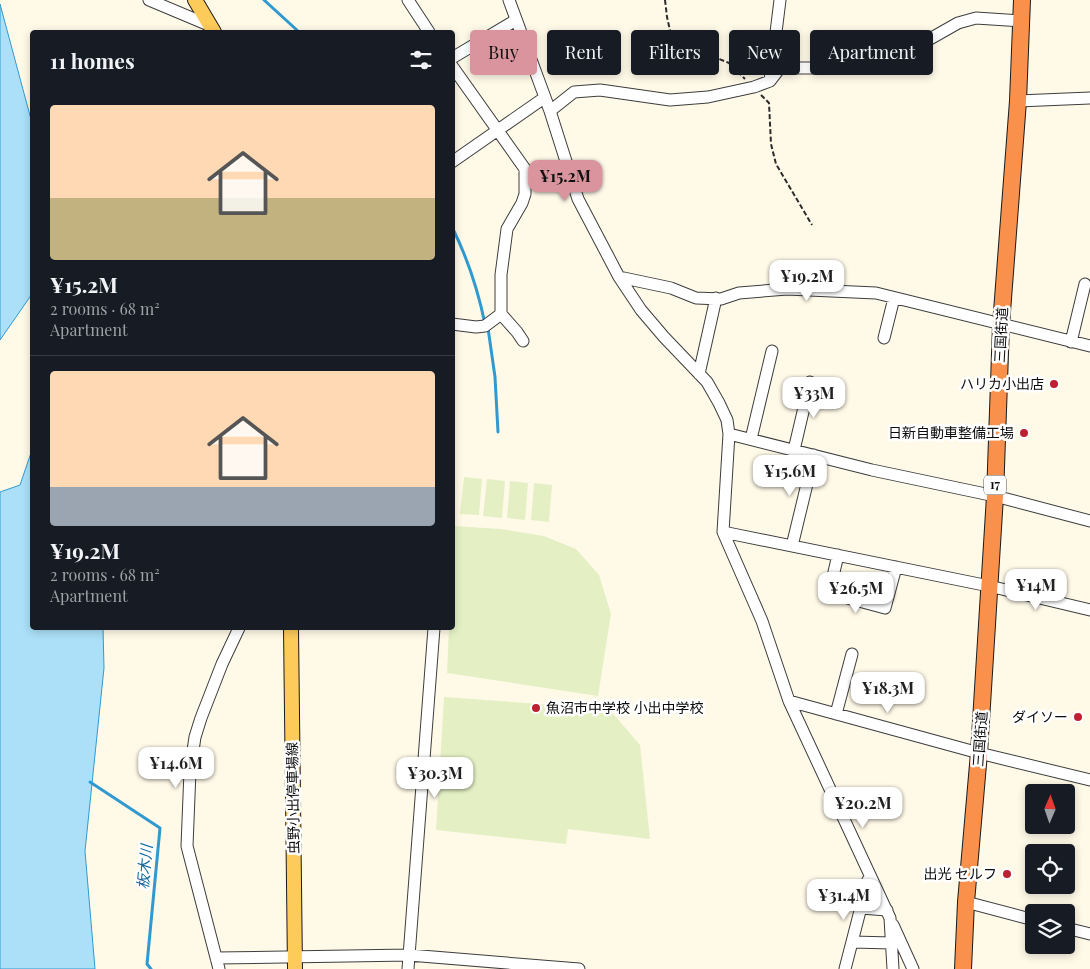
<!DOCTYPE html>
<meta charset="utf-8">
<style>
:root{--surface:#171b24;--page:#242831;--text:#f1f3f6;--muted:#9ea1a6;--line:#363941;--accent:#da949d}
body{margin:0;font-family:"Playfair Display","Noto Sans JP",serif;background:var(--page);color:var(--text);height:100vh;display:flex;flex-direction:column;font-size:19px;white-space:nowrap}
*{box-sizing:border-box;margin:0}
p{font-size:16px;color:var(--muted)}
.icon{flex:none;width:28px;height:28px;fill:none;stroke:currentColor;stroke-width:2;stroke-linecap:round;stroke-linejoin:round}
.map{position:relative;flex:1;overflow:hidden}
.side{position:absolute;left:30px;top:30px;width:425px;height:600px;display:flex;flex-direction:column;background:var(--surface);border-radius:5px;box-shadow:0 2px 8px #0003}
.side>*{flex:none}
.guide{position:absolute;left:470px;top:30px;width:475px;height:45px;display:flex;gap:10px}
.needle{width:32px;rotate:2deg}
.buttons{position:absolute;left:1025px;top:784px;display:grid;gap:10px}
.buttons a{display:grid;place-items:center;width:50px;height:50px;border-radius:5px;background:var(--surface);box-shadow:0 2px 8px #0003;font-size:25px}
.price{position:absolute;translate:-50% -42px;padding:0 11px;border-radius:10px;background:#fff;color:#222;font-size:16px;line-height:32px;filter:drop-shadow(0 1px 2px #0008)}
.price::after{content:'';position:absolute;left:50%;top:30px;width:15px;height:11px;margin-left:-8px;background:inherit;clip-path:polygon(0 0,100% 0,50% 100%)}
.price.selected{background:var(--accent);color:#111}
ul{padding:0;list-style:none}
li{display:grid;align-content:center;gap:10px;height:265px;padding:0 20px}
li+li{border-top:1px solid var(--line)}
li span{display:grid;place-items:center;height:155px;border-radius:5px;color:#555}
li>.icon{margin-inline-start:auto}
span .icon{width:90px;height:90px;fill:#fffc;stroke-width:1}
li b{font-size:21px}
h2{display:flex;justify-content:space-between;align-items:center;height:60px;padding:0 20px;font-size:21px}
.chip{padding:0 18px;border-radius:5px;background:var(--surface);box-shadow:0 2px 8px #0003;font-size:18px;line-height:45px}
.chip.selected{background:var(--accent);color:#111}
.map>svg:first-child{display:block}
.pitch{fill:#e4f0c4}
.water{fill:#abe0f8;stroke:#309ad0}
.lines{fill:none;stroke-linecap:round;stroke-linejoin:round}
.stream{stroke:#309ad0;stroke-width:3}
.minor-casing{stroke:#3d3d3d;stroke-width:13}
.major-casing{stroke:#1b1b1b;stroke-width:16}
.highway-casing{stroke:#1b1b1b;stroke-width:18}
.path{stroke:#2c2c2c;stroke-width:2;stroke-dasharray:5 2.5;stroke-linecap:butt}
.minor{stroke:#fff;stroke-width:11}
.major{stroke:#fdcb5a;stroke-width:14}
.highway{stroke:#f9914c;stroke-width:16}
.poi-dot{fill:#bd2031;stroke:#fff;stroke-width:2}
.labels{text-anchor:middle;stroke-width:5;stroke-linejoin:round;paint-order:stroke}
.shield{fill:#fff;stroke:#545454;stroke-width:1}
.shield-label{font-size:12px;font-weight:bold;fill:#0a0a0a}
.street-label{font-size:14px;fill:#0a0a0a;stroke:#fff}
.poi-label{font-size:14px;fill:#0a0a0a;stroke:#fff;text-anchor:end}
.water-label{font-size:15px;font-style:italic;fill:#12699e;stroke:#fff}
</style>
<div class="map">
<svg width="1090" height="969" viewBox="0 0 1090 969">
<rect width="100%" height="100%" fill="#fff9e8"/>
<!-- pitch -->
<path class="pitch" d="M 464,477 L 482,479 L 479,515 L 460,514 Z
M 487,479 L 505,481 L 502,518 L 483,516 Z
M 510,481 L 528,483 L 525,520 L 507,518 Z
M 534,483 L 552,485 L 549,522 L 531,520 Z
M 454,526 L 501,529 L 544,536 L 576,549 L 599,575 L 611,614 L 598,696 L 447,673 L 449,628 L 452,628 L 452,563 Z
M 444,697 L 609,709 L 640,745 L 650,839 L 568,829 L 566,844 L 436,830 Z"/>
<!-- water -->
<path class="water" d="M 0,4 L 32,123 L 32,294 L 0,340 Z
M 32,450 L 32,628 L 103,628 L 104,668 L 85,851 L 95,969 L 0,969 L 0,492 L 20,485 Z"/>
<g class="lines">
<!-- stream -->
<path class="stream" d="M 264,0 L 299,32
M 452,227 C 468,259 478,290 485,324 L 488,328 L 495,377 L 498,432
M 90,782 L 160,828 L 147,964 L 151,969"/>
<defs>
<path id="minor" d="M 149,0 L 211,26
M 408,0 L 429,32
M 509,0 L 550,111 L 578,199 L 619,277 L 641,310 L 664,337 L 707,382 L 719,403 L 727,420 L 729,434 L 723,532 L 762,621 L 789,701 L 890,918 L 893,969
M 452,58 L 516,20
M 452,66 L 525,169 L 525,194 L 522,203 L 507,229 L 501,275 L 501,314 L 485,326 L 476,327 L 452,324
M 770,81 L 780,0
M 1018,101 L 1090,98
M 550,111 L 574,92 L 600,90 L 670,100 L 708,97 L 754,87 L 770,81 L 780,68 L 860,68 L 878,65 L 914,48 L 958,23 L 976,18 L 1022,21
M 452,162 L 544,98
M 619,277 L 671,288 L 696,298 L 721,299 L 739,293 L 787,289 L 876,293 L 1090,346
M 501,314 L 517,332 L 523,341
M 884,338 L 894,298
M 1071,342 L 1085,284
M 699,374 L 716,298
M 729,434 L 872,470 L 995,496 L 1090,521
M 751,439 L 772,351
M 794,450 L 810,382
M 723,532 L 989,586 L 1090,610
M 792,546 L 814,455
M 838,555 L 829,593 L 885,608 L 896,567
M 789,701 L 979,753 L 1090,780
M 836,714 L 852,654
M 966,902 L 1034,920
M 861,908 L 887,910
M 893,925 L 913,969
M 1066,928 L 1090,934
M 852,942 L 892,943
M 216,958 L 409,955 L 579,969
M 219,969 L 187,846 L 190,771 L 195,737 L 201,718 L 222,664 L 239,628
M 408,969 L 434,628
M 845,969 L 868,880"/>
<path id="major" d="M 195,0 L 214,32
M 291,628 L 295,969"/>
<path id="highway" d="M 963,969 L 966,902 L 979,753 L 995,496 L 1001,325 L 1018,101 L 1022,0"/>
</defs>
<!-- minor casing -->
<use href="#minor" class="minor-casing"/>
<!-- major casing -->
<use href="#major" class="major-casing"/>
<!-- highway casing -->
<use href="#highway" class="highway-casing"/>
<!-- path -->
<path class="path" d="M 665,0 L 667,17 L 671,35 L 683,44 L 729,63 L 745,79
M 761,95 L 769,103 L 771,144 L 776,164 L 812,225"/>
<!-- minor -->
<use href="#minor" class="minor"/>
<!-- major -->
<use href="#major" class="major"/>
<!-- highway -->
<use href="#highway" class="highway"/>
</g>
<!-- markers -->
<g class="poi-dot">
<circle cx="1054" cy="384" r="5"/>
<circle cx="1024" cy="433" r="5"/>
<circle cx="536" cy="708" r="5"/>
<circle cx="1078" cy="717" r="5"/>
<circle cx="1007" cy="874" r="5"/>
</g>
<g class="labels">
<!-- shield labels -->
<rect class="shield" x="984" y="475.5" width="22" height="19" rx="4"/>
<g class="shield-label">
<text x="995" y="489">17</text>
</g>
<!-- street labels -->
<g class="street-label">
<text transform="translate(1001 335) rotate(-87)" y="5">三国街道</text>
<text transform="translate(980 739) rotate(-86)" y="5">三国街道</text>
<text transform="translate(293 798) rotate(-91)" y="5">虫野小出停車場線</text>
</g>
<!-- poi labels -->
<g class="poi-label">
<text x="1044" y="389">ハリカ小出店</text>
<text x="1014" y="438">日新自動車整備工場</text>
<text x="546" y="713" text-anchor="start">魚沼市中学校 小出中学校</text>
<text x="1068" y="722">ダイソー</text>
<text x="997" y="879">出光 セルフ</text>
</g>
<!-- water labels -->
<g class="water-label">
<text transform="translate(145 867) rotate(-85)" y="5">板木川</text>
</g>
</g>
</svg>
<div class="buttons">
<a><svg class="needle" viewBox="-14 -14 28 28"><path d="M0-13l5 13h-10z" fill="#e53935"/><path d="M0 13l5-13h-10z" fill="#9ea1a6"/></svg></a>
<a><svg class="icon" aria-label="locate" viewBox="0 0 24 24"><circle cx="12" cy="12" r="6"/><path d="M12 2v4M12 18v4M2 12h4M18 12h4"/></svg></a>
<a><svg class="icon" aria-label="layers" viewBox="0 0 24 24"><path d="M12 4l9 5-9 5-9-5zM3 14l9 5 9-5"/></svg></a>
</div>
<b class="price selected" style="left:565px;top:202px">¥15.2M</b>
<b class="price" style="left:807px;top:302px">¥19.2M</b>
<b class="price" style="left:814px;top:419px">¥33M</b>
<b class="price" style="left:790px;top:497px">¥15.6M</b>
<b class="price" style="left:1036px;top:611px">¥14M</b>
<b class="price" style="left:856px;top:614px">¥26.5M</b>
<b class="price" style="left:888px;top:714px">¥18.3M</b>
<b class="price" style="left:176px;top:789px">¥14.6M</b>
<b class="price" style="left:435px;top:799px">¥30.3M</b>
<b class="price" style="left:863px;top:829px">¥20.2M</b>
<b class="price" style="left:844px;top:921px">¥31.4M</b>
<div class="guide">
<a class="chip selected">Buy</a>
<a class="chip">Rent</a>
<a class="chip">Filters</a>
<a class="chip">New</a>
<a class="chip">Apartment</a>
</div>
<section class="side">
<h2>11 homes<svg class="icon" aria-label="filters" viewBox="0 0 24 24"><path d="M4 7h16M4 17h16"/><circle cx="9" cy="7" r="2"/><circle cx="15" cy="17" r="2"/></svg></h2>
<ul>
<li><span style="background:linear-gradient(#ffd9b3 60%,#c2b280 0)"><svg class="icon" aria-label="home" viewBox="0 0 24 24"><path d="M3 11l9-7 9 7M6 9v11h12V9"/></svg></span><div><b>¥15.2M</b><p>2 rooms · 68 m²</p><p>Apartment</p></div></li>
<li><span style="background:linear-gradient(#ffd9b3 75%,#9aa5b1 0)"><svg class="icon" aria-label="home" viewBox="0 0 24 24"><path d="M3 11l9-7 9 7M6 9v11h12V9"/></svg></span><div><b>¥19.2M</b><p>2 rooms · 68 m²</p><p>Apartment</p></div></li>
</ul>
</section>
</div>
